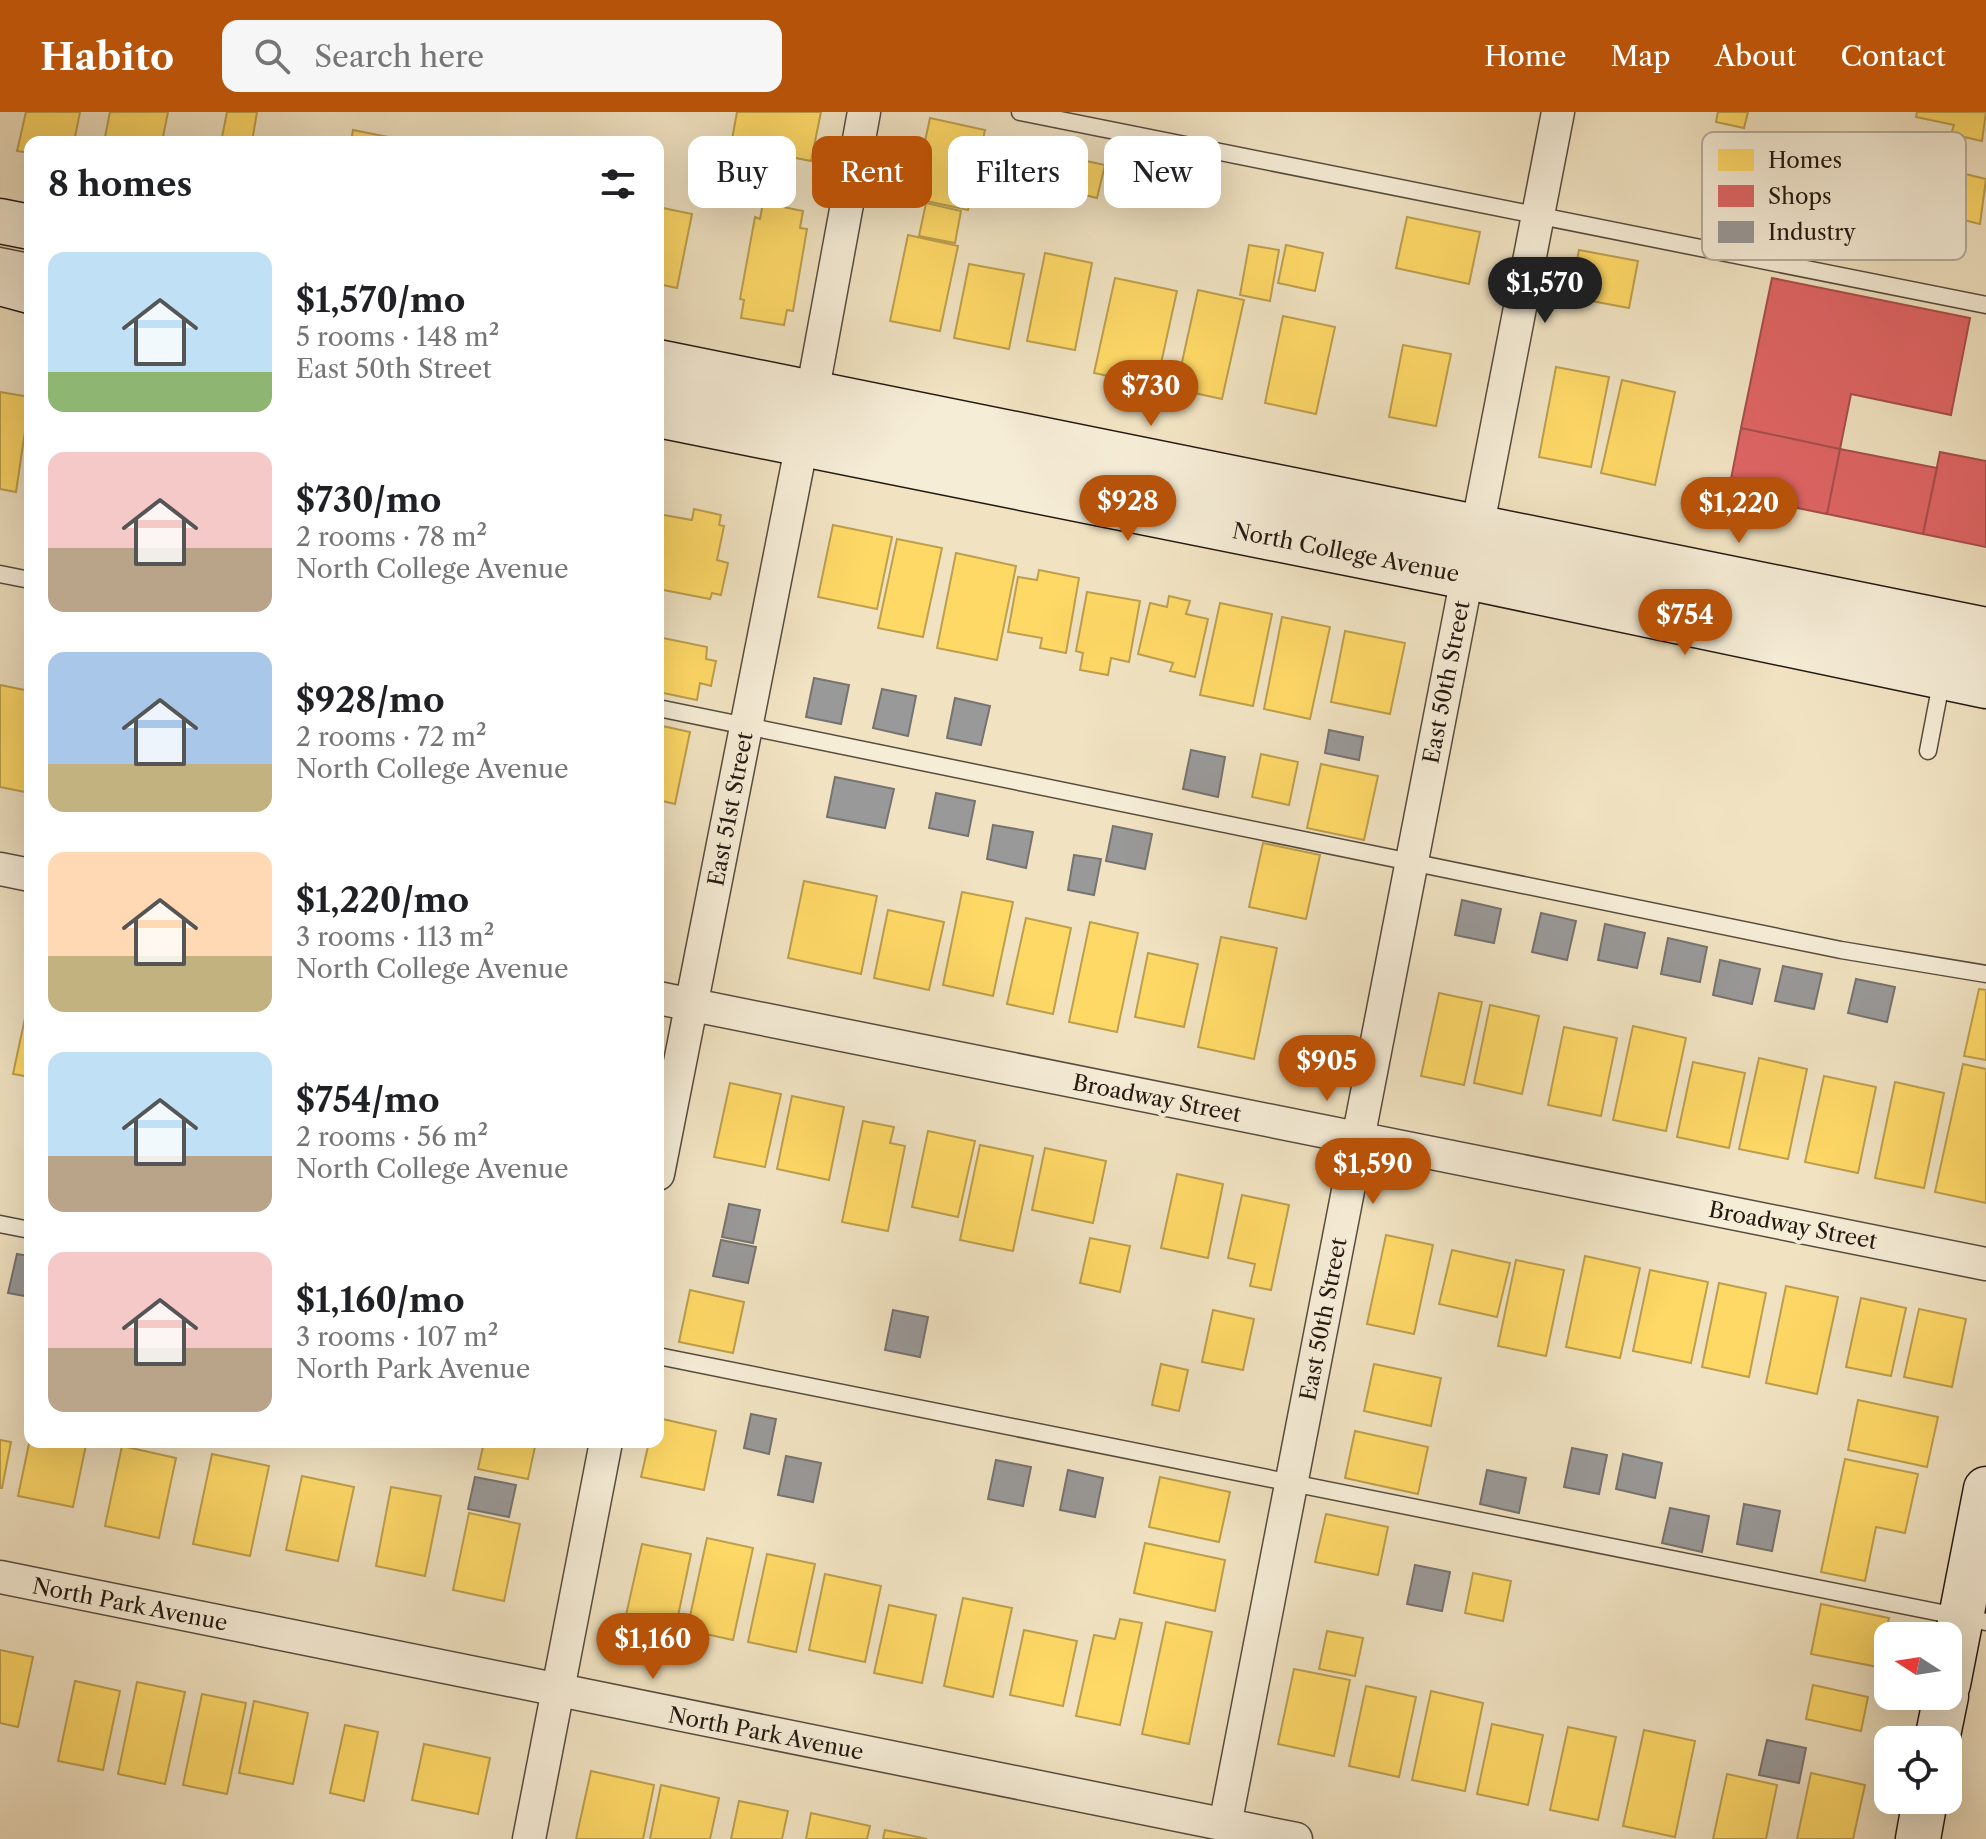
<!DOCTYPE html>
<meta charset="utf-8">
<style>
:root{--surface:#fff;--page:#f6f6f6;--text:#202124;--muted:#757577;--accent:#b45309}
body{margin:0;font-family:"Libre Caslon Text",serif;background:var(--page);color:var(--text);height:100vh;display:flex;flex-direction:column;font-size:30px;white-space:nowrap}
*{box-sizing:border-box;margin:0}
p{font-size:26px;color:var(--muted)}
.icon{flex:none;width:44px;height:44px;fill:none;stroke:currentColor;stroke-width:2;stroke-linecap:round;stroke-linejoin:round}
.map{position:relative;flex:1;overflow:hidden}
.details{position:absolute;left:24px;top:24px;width:640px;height:1312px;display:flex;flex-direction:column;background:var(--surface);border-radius:16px;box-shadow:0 8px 32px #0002}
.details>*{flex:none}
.hud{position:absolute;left:688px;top:24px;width:760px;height:72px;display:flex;gap:16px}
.needle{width:52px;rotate:282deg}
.tools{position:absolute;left:1874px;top:1510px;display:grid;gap:16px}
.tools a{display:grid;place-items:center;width:88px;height:88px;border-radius:16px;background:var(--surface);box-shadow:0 8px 32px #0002;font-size:40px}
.price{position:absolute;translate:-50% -68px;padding:0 18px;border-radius:28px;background:var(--accent);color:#fff;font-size:26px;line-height:52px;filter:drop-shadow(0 2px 4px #0008)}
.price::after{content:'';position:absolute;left:50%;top:48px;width:24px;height:18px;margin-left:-12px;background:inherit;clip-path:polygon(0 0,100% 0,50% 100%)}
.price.current{background:#222;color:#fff}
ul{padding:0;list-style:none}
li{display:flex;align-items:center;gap:24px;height:200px;padding:0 24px}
li span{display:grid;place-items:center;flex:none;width:224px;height:160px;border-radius:16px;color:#555}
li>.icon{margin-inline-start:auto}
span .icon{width:96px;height:96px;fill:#fffc;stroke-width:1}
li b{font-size:34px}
h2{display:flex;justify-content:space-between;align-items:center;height:96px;padding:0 24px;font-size:34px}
.tag{padding:0 28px;border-radius:16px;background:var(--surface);box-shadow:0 8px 32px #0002;font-size:28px;line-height:72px}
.tag.current{background:var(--accent);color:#fff}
header{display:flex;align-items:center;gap:48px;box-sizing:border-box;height:112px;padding:0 40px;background:var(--accent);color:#fff}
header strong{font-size:38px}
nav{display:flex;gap:44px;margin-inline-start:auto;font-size:28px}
.search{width:560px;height:72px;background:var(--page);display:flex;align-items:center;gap:20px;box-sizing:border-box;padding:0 28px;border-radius:16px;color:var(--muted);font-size:30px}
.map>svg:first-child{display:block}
.homes{fill:#ffd966;stroke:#bd9f4d;stroke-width:2}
.shops{fill:#e06666;stroke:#a84f4d;stroke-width:2}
.industry{fill:#999;stroke:#767370;stroke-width:2}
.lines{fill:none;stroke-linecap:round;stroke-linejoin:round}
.lane-casing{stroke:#574c3e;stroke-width:19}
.street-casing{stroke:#574c3e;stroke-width:35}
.secondary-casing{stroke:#241912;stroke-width:47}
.lane{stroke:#f6edd7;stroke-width:16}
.street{stroke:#f6edd7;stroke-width:32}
.secondary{stroke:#f6edd7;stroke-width:44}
.labels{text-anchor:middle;stroke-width:8;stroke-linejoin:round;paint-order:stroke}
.street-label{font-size:22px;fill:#241912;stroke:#f6edd7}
.key{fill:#f6edd7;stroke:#b7ad9c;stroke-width:2}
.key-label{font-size:22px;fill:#241912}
</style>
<header>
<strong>Habito</strong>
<div class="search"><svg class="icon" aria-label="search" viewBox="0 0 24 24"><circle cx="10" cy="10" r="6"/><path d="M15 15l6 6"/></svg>Search here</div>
<nav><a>Home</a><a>Map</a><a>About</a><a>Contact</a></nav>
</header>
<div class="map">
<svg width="1986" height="1727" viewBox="0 0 1986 1727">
<rect width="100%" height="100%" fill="#f1e3c2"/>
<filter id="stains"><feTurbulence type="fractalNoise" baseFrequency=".0025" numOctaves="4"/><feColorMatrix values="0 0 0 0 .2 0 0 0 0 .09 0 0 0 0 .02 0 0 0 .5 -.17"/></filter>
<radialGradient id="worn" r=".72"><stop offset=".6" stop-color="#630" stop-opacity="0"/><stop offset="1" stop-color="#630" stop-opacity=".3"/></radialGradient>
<!-- homes -->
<path class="homes" d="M 26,0 L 80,0 L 74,30 L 30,30 L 30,41 L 17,39 Z
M 110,0 L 168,0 L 162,30 L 104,30 Z
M 227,0 L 257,0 L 252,30 L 221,30 Z
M 737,0 L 821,0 L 811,49 L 731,33 Z
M 1718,0 L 1748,0 L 1744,16 L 1716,10 Z
M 1917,0 L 1986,0 L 1982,29 L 1951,22 L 1954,13 L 1916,5 Z
M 930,6 L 985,18 L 968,98 L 913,86 Z
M 353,18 L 404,28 L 404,30 L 351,30 Z
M 1008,27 L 1051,34 L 1044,73 L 1001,65 Z
M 1072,46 L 1105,53 L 1097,86 L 1064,78 Z
M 1949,58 L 1986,67 L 1980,112 L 1939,102 Z
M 763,91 L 803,99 L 800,116 L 807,117 L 793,199 L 787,198 L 784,213 L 741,206 L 744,188 L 740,187 L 755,105 L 760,107 Z
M 926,91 L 961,99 L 955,131 L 919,124 Z
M 658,95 L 692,102 L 677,176 L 658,172 Z
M 1407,105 L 1480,120 L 1469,172 L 1396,156 Z
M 908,123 L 958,134 L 940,219 L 890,209 Z
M 1249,133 L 1279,138 L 1270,189 L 1240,183 Z
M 1286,133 L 1323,141 L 1315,179 L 1278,171 Z
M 1579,138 L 1638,149 L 1629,196 L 1570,185 Z
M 1045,141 L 1092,151 L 1075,238 L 1027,229 Z
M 969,152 L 1024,162 L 1009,237 L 954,226 Z
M 1115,166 L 1177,179 L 1156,274 L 1094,261 Z
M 1198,178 L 1244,188 L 1222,287 L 1176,277 Z
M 1283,204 L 1335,215 L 1316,302 L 1265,291 Z
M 1403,233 L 1451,242 L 1436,314 L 1389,305 Z
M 1556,255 L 1609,265 L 1591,355 L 1539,345 Z
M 1622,268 L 1675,280 L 1655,373 L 1601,361 Z
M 0,280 L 30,285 L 16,380 L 0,377 Z
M 694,397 L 721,403 L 719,413 L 724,414 L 717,448 L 728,451 L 721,483 L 712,481 L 710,487 L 658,477 L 658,402 L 692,408 Z
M 833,413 L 892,425 L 877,497 L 818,485 Z
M 897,427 L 942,436 L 923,525 L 878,516 Z
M 956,441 L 1016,454 L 997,548 L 937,536 Z
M 1039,458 L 1079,466 L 1066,541 L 1040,536 L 1042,526 L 1008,520 L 1018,465 L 1037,468 Z
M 1087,480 L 1140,489 L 1129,550 L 1111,546 L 1108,563 L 1080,558 L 1083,541 L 1076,539 Z
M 1169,484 L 1190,489 L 1186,502 L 1208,507 L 1195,565 L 1170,559 L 1173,551 L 1138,542 L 1150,491 L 1167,495 Z
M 1220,491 L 1272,502 L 1253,594 L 1200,583 Z
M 1282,505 L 1330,515 L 1310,607 L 1264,597 Z
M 1345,519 L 1405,531 L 1390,602 L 1331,590 Z
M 658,525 L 707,535 L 706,547 L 716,549 L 711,574 L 700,571 L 697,588 L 658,580 Z
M 0,573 L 30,579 L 30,681 L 0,675 Z
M 658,613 L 690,620 L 675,692 L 658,688 Z
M 1261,642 L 1298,650 L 1289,693 L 1252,685 Z
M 1321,652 L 1378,664 L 1364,728 L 1307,716 Z
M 1263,731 L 1320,743 L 1306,807 L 1249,795 Z
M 804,769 L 877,784 L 861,862 L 788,846 Z
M 962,780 L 1013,790 L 993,884 L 943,873 Z
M 888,798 L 944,810 L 929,878 L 874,866 Z
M 1026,806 L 1071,816 L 1053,902 L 1007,892 Z
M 1090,810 L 1138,821 L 1117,920 L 1069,910 Z
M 1221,825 L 1277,836 L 1254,947 L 1198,935 Z
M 1148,841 L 1198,852 L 1184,915 L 1135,905 Z
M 1979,877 L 1986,878 L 1986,948 L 1964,944 Z
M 1439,881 L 1482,890 L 1464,973 L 1421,964 Z
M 28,892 L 30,893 L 30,965 L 13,962 Z
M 1490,893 L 1539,904 L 1522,982 L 1474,971 Z
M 1633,914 L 1686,926 L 1666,1019 L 1613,1008 Z
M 1564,915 L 1617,926 L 1601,1004 L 1548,993 Z
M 1759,946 L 1807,957 L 1788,1047 L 1739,1037 Z
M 1693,950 L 1745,961 L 1729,1036 L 1677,1025 Z
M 1963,952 L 1986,957 L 1986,1091 L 1935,1080 Z
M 1824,964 L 1876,975 L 1858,1061 L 1805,1050 Z
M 1895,970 L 1944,981 L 1924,1076 L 1875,1066 Z
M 730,971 L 781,982 L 765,1055 L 714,1045 Z
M 792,984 L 844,995 L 829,1068 L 777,1057 Z
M 863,1009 L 894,1015 L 890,1031 L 905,1034 L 888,1119 L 842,1110 Z
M 928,1019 L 975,1029 L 958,1105 L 912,1095 Z
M 980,1033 L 1033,1044 L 1013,1139 L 960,1128 Z
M 1045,1036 L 1106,1049 L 1093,1111 L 1032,1098 Z
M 1177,1062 L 1223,1072 L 1208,1146 L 1161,1136 Z
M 1242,1083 L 1289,1093 L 1271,1178 L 1250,1174 L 1255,1152 L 1228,1146 Z
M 1386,1123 L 1433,1133 L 1414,1222 L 1367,1212 Z
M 1090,1126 L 1130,1134 L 1120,1180 L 1080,1171 Z
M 1452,1138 L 1510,1151 L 1497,1205 L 1439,1192 Z
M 1585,1144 L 1640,1156 L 1620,1246 L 1566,1235 Z
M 1516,1148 L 1564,1158 L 1546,1244 L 1498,1234 Z
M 1650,1158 L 1708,1170 L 1691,1251 L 1633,1239 Z
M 1719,1171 L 1766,1181 L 1749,1265 L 1702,1255 Z
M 1786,1174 L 1838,1185 L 1817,1282 L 1766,1271 Z
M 690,1178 L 744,1190 L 733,1241 L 679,1230 Z
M 1861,1186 L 1906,1196 L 1891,1264 L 1846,1255 Z
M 1919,1197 L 1966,1207 L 1952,1275 L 1904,1265 Z
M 1213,1198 L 1254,1207 L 1243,1258 L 1202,1250 Z
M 1161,1252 L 1188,1258 L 1179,1299 L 1152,1293 Z
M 1374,1252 L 1441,1266 L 1431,1314 L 1364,1299 Z
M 1858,1288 L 1938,1305 L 1927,1355 L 1848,1338 Z
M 658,1306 L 716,1319 L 704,1378 L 641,1365 L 649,1330 L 658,1330 Z
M 1355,1319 L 1428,1335 L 1418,1382 L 1345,1366 Z
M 30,1327 L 30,1330 L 86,1333 L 73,1395 L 18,1384 Z
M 0,1328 L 11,1330 L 2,1376 L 0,1376 Z
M 484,1330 L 536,1330 L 528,1367 L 478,1357 Z
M 122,1334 L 176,1346 L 159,1426 L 105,1414 Z
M 212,1342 L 269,1354 L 250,1444 L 193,1432 Z
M 1845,1347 L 1918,1362 L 1905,1421 L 1876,1415 L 1865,1469 L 1821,1460 Z
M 302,1364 L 354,1375 L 338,1449 L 286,1438 Z
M 1160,1365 L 1230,1380 L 1219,1430 L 1149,1415 Z
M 391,1375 L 441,1384 L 425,1464 L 376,1454 Z
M 469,1401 L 520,1412 L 504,1489 L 453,1478 Z
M 1326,1402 L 1388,1415 L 1378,1463 L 1315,1450 Z
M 707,1426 L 753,1436 L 733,1528 L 687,1518 Z
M 1145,1431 L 1225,1448 L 1215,1499 L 1134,1481 Z
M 642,1432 L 691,1442 L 674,1523 L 624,1512 Z
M 767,1442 L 815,1452 L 796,1540 L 748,1530 Z
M 1473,1461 L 1511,1469 L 1503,1509 L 1465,1501 Z
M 825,1462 L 881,1474 L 865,1550 L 809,1538 Z
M 963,1486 L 1012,1496 L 993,1585 L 944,1574 Z
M 1821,1492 L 1889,1506 L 1878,1555 L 1811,1542 Z
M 889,1493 L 936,1503 L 922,1571 L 874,1561 Z
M 1120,1507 L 1142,1511 L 1120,1613 L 1076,1604 L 1094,1523 L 1115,1527 Z
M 1166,1510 L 1212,1520 L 1189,1632 L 1142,1622 Z
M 1024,1518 L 1077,1529 L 1063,1594 L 1010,1583 Z
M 1327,1519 L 1363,1526 L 1355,1564 L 1319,1557 Z
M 0,1538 L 33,1545 L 18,1615 L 0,1611 Z
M 1294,1557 L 1350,1568 L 1334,1644 L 1278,1632 Z
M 75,1569 L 120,1579 L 103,1658 L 58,1649 Z
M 137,1570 L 185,1580 L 165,1672 L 118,1662 Z
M 1813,1573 L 1868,1585 L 1861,1619 L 1806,1607 Z
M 1366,1574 L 1416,1585 L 1399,1665 L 1349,1654 Z
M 1431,1579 L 1483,1591 L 1465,1679 L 1412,1668 Z
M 202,1582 L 246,1591 L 227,1682 L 183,1673 Z
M 254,1589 L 308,1601 L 293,1672 L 239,1661 Z
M 1492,1612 L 1543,1623 L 1528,1693 L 1477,1682 Z
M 345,1613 L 378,1620 L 364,1689 L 330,1681 Z
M 1568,1615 L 1616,1625 L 1598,1708 L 1550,1698 Z
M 1644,1618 L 1695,1629 L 1675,1725 L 1623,1714 Z
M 424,1632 L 490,1646 L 478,1702 L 412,1688 Z
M 591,1659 L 654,1673 L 643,1727 L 576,1727 Z
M 1811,1661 L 1865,1673 L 1853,1727 L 1797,1727 Z
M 1727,1662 L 1777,1673 L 1766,1727 L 1713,1727 Z
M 661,1673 L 719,1686 L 710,1727 L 650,1727 Z
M 739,1689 L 788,1699 L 782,1727 L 731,1727 Z
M 811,1701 L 870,1714 L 867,1727 L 806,1727 Z
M 885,1718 L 927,1727 L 883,1727 Z"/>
<!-- shops -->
<path class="shops" d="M 1772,166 L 1970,206 L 1951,303 L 1851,282 L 1840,337 L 1741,316 Z
M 1741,316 L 1840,337 L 1827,402 L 1728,382 Z
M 1840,337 L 1937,356 L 1923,422 L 1827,402 Z
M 1940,340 L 1986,349 L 1986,435 L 1923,422 Z"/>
<!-- industry -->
<path class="industry" d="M 814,566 L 849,573 L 841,612 L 806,605 Z
M 882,577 L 916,584 L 908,624 L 873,616 Z
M 955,586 L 990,594 L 981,633 L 947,626 Z
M 1329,618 L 1363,625 L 1359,648 L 1325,641 Z
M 1191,638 L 1225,645 L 1218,685 L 1183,677 Z
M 835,665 L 894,677 L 885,716 L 827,705 Z
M 936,681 L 975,689 L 968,724 L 929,716 Z
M 993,713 L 1033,720 L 1026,756 L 987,747 Z
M 1113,714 L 1152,722 L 1145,757 L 1106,749 Z
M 1074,743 L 1101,747 L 1094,783 L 1068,778 Z
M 1462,788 L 1501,797 L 1494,831 L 1455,823 Z
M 1541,801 L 1576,809 L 1567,848 L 1532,840 Z
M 1605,812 L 1645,821 L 1637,856 L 1598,848 Z
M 1668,826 L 1707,835 L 1700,870 L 1661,862 Z
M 1720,848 L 1760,857 L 1752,892 L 1713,883 Z
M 1783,854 L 1822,862 L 1814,897 L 1775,889 Z
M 1856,867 L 1895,875 L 1887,910 L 1848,901 Z
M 729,1092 L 760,1098 L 753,1131 L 722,1125 Z
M 721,1128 L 756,1135 L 748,1171 L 713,1164 Z
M 17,1142 L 30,1144 L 30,1185 L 8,1181 Z
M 893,1198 L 928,1205 L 920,1245 L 885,1238 Z
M 751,1302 L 776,1307 L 769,1342 L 744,1336 Z
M 1572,1336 L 1607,1343 L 1599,1382 L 1564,1375 Z
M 1623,1342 L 1662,1351 L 1655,1386 L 1616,1377 Z
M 786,1344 L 821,1351 L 813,1390 L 778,1383 Z
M 996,1348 L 1031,1355 L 1023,1394 L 988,1387 Z
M 1068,1358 L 1103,1366 L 1095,1405 L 1060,1398 Z
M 1487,1358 L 1526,1366 L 1519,1401 L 1480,1392 Z
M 475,1365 L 516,1373 L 509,1405 L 468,1397 Z
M 1744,1392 L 1780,1399 L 1772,1439 L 1737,1432 Z
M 1670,1396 L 1709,1404 L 1702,1440 L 1662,1431 Z
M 1415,1453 L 1450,1460 L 1442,1499 L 1407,1492 Z
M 1767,1628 L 1806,1636 L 1799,1671 L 1759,1663 Z"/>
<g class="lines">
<defs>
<path id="lane" d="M 1020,0 L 1986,193
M 0,144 L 30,150
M 658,277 L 1986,546
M 0,462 L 30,468
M 658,596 L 1841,838 L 1986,862
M 1928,639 L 1942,566
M 0,1112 L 30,1118
M 658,1244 L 1986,1510"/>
<path id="street" d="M 812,282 L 864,0
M 1477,417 L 1558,0
M 0,757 L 30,763
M 658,886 L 1986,1152
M 658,1062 L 802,331
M 0,1465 L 1296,1727
M 1225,1713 L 1467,465
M 529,1727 L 606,1330"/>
<path id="secondary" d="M 0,109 L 30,115
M 0,171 L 30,179
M 658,250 L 1986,518
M 658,303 L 1467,465 L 1986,574
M 1948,1572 L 1986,1377
M 1937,1628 L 1946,1584
M 1918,1727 L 1925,1688"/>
</defs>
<!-- lane casing -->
<use href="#lane" class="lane-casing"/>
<!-- street casing -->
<use href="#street" class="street-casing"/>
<!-- secondary casing -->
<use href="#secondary" class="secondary-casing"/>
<!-- lane -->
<use href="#lane" class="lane"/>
<!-- street -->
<use href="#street" class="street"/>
<!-- secondary -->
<use href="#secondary" class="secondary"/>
</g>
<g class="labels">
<!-- street labels -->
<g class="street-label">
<text transform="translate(1346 440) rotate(11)" y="8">North College Avenue</text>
<text transform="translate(1446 570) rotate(-79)" y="8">East 50th Street</text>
<text transform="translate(730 697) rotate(-79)" y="8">East 51st Street</text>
<text transform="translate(1157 986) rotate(11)" y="8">Broadway Street</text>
<text transform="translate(1793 1113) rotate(11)" y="8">Broadway Street</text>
<text transform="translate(1323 1207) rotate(-79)" y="8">East 50th Street</text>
<text transform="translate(130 1492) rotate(11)" y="8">North Park Avenue</text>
<text transform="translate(766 1621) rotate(11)" y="8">North Park Avenue</text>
</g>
</g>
<!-- legend -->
<rect x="1702" y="20" width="264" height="128" rx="12" class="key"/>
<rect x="1718" y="37" width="36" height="22" fill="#ffd966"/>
<rect x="1718" y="73" width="36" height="22" fill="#e06666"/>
<rect x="1718" y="109" width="36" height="22" fill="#999"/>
<g class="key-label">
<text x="1768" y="56">Homes</text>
<text x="1768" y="92">Shops</text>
<text x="1768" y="128">Industry</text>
</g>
<rect width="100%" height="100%" filter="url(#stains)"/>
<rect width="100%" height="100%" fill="url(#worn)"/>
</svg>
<div class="tools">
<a><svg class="needle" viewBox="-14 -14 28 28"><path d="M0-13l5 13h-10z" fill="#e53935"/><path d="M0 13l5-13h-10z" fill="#757577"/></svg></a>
<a><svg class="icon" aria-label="locate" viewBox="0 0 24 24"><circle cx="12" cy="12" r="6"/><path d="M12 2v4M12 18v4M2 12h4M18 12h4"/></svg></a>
</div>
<b class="price current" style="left:1545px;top:213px">$1,570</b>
<b class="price" style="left:1151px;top:316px">$730</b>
<b class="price" style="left:1128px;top:431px">$928</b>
<b class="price" style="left:1739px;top:433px">$1,220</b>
<b class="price" style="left:1685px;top:545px">$754</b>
<b class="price" style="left:1327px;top:991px">$905</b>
<b class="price" style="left:1373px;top:1094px">$1,590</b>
<b class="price" style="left:653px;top:1569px">$1,160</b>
<div class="hud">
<a class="tag">Buy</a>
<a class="tag current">Rent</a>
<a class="tag">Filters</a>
<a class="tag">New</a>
</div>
<section class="details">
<h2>8 homes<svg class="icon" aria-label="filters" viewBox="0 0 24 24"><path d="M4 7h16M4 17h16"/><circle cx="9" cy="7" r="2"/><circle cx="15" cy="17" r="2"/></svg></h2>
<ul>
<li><span style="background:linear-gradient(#bfe0f5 75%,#8fb573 0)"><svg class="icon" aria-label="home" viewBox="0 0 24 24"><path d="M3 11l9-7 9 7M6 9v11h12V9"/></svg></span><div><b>$1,570/mo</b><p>5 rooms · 148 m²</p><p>East 50th Street</p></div></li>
<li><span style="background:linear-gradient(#f6c9c9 60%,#b9a48a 0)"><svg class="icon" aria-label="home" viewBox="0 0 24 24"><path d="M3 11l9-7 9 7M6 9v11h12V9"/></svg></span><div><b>$730/mo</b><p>2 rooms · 78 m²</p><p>North College Avenue</p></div></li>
<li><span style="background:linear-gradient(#a9c7e8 70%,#c2b280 0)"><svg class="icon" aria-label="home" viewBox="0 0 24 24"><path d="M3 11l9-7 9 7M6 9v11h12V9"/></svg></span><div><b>$928/mo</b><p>2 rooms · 72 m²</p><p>North College Avenue</p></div></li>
<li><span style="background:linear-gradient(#ffd9b3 65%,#c2b280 0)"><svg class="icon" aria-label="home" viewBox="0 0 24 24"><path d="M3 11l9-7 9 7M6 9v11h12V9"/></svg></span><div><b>$1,220/mo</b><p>3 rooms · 113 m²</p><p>North College Avenue</p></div></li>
<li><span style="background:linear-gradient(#bfe0f5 65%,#b9a48a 0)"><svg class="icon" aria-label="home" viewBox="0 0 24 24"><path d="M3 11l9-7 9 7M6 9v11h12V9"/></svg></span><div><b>$754/mo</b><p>2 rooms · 56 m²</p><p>North College Avenue</p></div></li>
<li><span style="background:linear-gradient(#f6c9c9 60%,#b9a48a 0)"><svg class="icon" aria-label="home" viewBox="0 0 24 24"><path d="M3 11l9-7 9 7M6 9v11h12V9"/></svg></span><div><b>$1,160/mo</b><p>3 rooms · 107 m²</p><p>North Park Avenue</p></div></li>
</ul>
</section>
</div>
